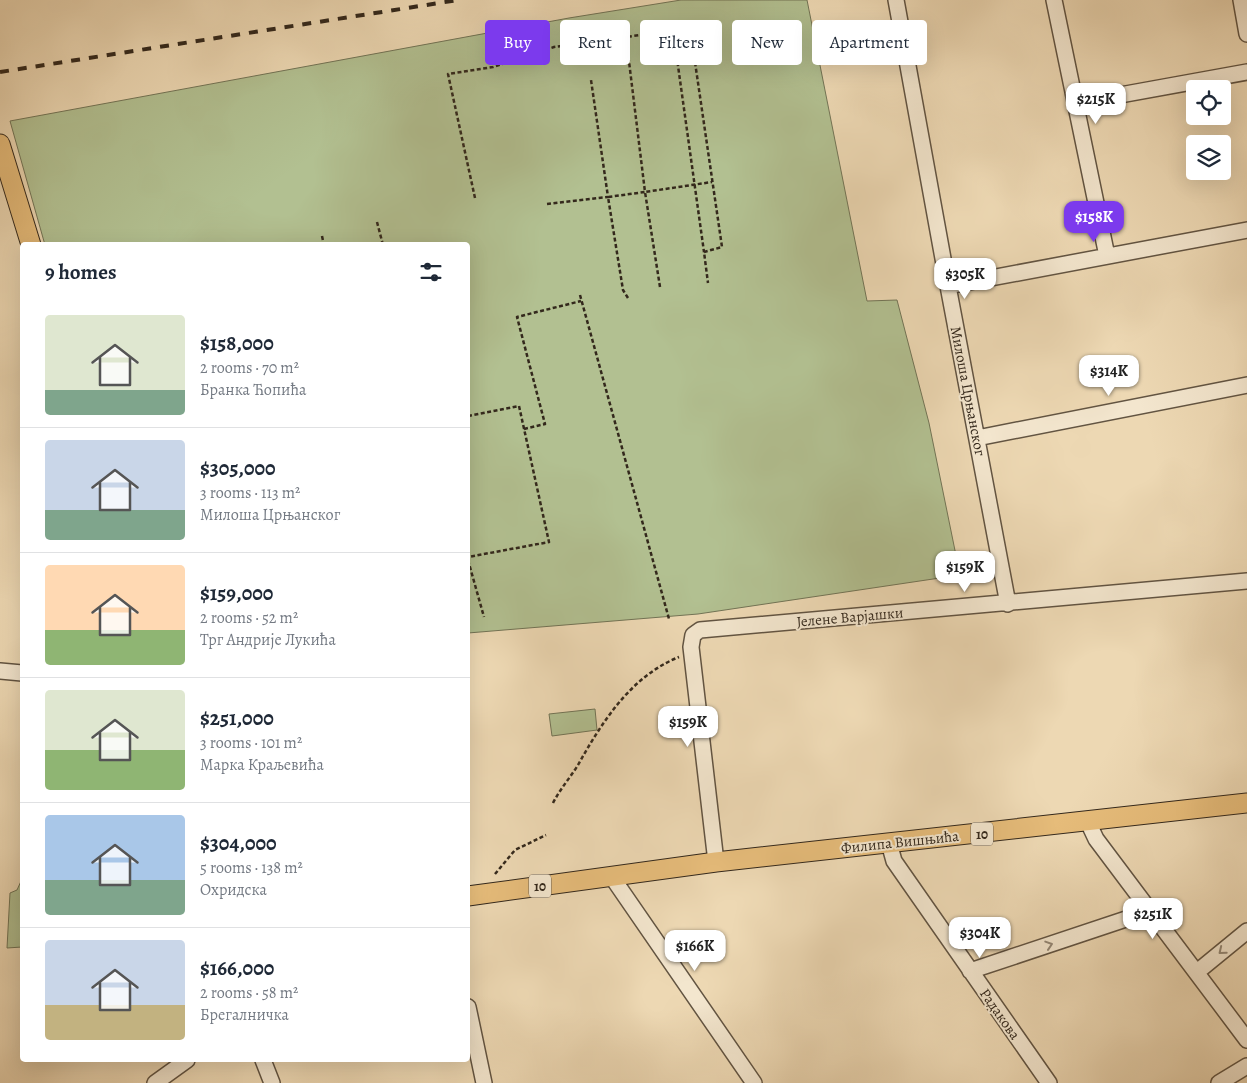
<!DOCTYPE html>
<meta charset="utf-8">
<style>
:root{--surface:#fff;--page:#f6f6f7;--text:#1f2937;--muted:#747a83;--line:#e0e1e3;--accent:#7c3aed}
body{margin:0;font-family:Alegreya,serif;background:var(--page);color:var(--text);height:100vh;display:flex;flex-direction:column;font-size:19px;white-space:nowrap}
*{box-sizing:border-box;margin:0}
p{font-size:16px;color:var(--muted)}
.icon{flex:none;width:28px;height:28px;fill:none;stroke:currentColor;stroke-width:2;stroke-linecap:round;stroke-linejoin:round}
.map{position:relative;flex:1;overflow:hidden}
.panel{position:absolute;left:20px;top:242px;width:450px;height:820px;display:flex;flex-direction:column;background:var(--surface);border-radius:5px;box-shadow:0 5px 20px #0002}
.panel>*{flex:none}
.top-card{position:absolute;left:485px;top:20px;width:475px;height:45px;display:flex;gap:10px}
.buttons{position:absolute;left:1186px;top:80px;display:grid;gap:10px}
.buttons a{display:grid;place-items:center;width:45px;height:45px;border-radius:5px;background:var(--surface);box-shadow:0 5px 20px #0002;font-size:25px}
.price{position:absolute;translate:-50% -42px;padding:0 11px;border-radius:10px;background:#fff;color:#222;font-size:16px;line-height:32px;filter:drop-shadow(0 1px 2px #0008)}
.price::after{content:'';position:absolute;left:50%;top:30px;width:15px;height:11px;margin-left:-8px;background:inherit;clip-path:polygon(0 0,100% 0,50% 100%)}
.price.active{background:var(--accent);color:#fff}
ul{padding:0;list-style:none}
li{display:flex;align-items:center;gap:15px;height:125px;padding:0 25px}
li+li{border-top:1px solid var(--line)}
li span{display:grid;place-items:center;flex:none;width:140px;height:100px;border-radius:5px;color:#555}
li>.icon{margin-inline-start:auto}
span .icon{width:60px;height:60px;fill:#fffc;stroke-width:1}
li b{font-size:21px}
h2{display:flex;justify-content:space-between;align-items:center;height:60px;padding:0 25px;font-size:21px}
.chip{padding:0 18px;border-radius:5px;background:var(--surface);box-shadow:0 5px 20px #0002;font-size:18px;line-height:45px}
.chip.active{background:var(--accent);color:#fff}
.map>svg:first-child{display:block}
.green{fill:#b2c091;stroke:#727456}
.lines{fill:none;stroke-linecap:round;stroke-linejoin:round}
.minor-casing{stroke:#625442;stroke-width:18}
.major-casing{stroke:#33281c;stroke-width:21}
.path{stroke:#33281c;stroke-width:2.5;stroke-dasharray:4 2.5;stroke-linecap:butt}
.minor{stroke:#f3e6ce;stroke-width:15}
.major{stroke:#e6bc7a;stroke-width:19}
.rail{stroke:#33281c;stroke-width:4;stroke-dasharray:9 9;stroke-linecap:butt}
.oneway{stroke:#938775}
.labels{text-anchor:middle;stroke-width:4;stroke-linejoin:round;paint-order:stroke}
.shield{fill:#f3e6ce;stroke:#6d6151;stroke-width:1}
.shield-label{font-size:14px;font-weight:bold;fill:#33281c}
.street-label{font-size:15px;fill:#33281c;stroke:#f3e6ce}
</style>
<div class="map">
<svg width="1247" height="1083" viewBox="0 0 1247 1083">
<rect width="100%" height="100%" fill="#edd8b3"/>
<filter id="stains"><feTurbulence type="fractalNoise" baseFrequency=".004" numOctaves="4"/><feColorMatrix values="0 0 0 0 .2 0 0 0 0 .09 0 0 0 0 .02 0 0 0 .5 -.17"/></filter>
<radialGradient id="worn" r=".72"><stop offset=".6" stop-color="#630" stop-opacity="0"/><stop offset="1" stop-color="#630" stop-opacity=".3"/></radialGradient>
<!-- green -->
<path class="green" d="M 681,0 L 807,0 L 867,301 L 897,300 L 929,423 L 960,575 L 698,614 L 468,633 L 468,245 L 45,245 L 10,121 L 569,18 Z
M 595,709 L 597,730 L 552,736 L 549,714 Z
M 22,879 L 22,947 L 7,948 L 10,893 L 17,890 Z"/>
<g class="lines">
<defs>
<path id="minor" d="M 896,0 L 948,286 L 1008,604
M 1054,0 L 1107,256
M 1241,0 L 1247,34
M 1076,103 L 1247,72
M 948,286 L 1247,230
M 977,438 L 1247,385
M 0,671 L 22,673
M 1088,822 L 1096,839 L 1247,1040
M 889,843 L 894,861 L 1049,1083
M 716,862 L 691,647 L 693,635 L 700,630 L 1247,581
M 612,877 L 754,1083
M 970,971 L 1150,911
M 1197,972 L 1247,931
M 468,1007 L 484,1083
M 263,1060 L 272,1083
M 155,1083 L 187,1060
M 1219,1083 L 1247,1066"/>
<path id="major" d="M 0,144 L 31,245
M 468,896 L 716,862 L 1247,803"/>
</defs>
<!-- minor casing -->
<use href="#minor" class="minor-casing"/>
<!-- major casing -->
<use href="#major" class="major-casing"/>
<!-- path -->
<path class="path" d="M 673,30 L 704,252
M 475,198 L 448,74 L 493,67 L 554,47 L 626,37
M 547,204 L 608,197 L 591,80
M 377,222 L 383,245
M 322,236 L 324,245
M 660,287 L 645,192 L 712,182
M 580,295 L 669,619
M 628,298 L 623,290 L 608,197 L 645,192 L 626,37 L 690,28 L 722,247 L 704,252 L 708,283
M 468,416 L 519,406 L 549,542 L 468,557
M 524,429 L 545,424 L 517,317 L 581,301
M 468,560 L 484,617
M 553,803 C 560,789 570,778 578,765 C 602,722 631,676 679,657
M 495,874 L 515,850 L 546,835"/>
<!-- minor -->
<use href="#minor" class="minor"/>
<!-- major -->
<use href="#major" class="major"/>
<!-- rail -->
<path class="rail" d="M 0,72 L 458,0"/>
</g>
<!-- one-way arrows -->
<defs><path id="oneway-chevron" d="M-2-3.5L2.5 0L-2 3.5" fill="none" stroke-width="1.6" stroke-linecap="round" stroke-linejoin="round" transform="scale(1.25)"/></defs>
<g class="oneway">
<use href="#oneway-chevron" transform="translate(1049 945) rotate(-18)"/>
<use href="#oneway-chevron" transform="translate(1222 951) rotate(141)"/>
</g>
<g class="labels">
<!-- shield labels -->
<g class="shield">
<rect x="971" y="822.5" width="22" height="23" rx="4"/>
<rect x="529" y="874.5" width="22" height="23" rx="4"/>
</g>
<g class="shield-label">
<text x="982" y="839">10</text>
<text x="540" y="891">10</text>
</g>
<!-- street labels -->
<g class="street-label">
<text transform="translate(968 391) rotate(79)" y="5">Милоша Црњанског</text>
<text transform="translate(850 617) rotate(-5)" y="5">Јелене Варјашки</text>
<text transform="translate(900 842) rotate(-6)" y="5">Филипа Вишњића</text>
<text transform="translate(1000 1014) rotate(55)" y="5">Радакова</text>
</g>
</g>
<rect width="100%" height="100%" filter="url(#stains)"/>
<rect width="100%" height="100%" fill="url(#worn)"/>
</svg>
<div class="buttons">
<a><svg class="icon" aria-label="locate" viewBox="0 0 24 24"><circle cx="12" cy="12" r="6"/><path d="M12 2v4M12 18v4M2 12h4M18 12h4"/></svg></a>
<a><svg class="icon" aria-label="layers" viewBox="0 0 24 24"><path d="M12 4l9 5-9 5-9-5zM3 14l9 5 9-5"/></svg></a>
</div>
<b class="price" style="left:1096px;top:125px">$215K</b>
<b class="price active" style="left:1094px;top:243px">$158K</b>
<b class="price" style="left:965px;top:300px">$305K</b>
<b class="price" style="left:1109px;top:397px">$314K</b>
<b class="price" style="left:965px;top:593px">$159K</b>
<b class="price" style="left:688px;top:748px">$159K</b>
<b class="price" style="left:1153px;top:940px">$251K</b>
<b class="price" style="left:980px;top:959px">$304K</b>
<b class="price" style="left:695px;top:972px">$166K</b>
<div class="top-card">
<a class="chip active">Buy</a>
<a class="chip">Rent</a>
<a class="chip">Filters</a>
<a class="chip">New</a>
<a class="chip">Apartment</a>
</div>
<section class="panel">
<h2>9 homes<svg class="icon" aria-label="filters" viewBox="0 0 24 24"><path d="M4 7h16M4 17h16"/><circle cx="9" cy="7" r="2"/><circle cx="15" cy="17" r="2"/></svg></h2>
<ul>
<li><span style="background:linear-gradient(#dfe7d0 75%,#7fa58c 0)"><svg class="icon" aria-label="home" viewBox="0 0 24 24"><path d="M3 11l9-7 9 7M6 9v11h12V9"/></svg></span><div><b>$158,000</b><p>2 rooms · 70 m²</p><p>Бранка Ћопића</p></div></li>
<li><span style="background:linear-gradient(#c9d6e8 70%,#7fa58c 0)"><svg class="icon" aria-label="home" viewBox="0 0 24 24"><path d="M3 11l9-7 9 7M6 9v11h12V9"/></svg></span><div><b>$305,000</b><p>3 rooms · 113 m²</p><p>Милоша Црњанског</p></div></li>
<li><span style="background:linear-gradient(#ffd9b3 65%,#8fb573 0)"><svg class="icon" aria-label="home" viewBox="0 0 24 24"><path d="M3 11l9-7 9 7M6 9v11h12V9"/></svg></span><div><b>$159,000</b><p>2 rooms · 52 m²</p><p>Трг Андрије Лукића</p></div></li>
<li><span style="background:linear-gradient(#dfe7d0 60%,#8fb573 0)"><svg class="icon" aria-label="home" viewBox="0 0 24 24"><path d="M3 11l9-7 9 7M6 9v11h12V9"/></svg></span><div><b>$251,000</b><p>3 rooms · 101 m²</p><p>Марка Краљевића</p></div></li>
<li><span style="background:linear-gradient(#a9c7e8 65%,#7fa58c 0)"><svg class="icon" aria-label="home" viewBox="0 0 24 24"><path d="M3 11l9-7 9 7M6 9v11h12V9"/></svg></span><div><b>$304,000</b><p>5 rooms · 138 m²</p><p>Охридска</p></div></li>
<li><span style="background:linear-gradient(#c9d6e8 65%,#c2b280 0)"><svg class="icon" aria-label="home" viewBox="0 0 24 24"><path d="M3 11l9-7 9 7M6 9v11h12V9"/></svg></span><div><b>$166,000</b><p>2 rooms · 58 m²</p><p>Брегалничка</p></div></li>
</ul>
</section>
</div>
